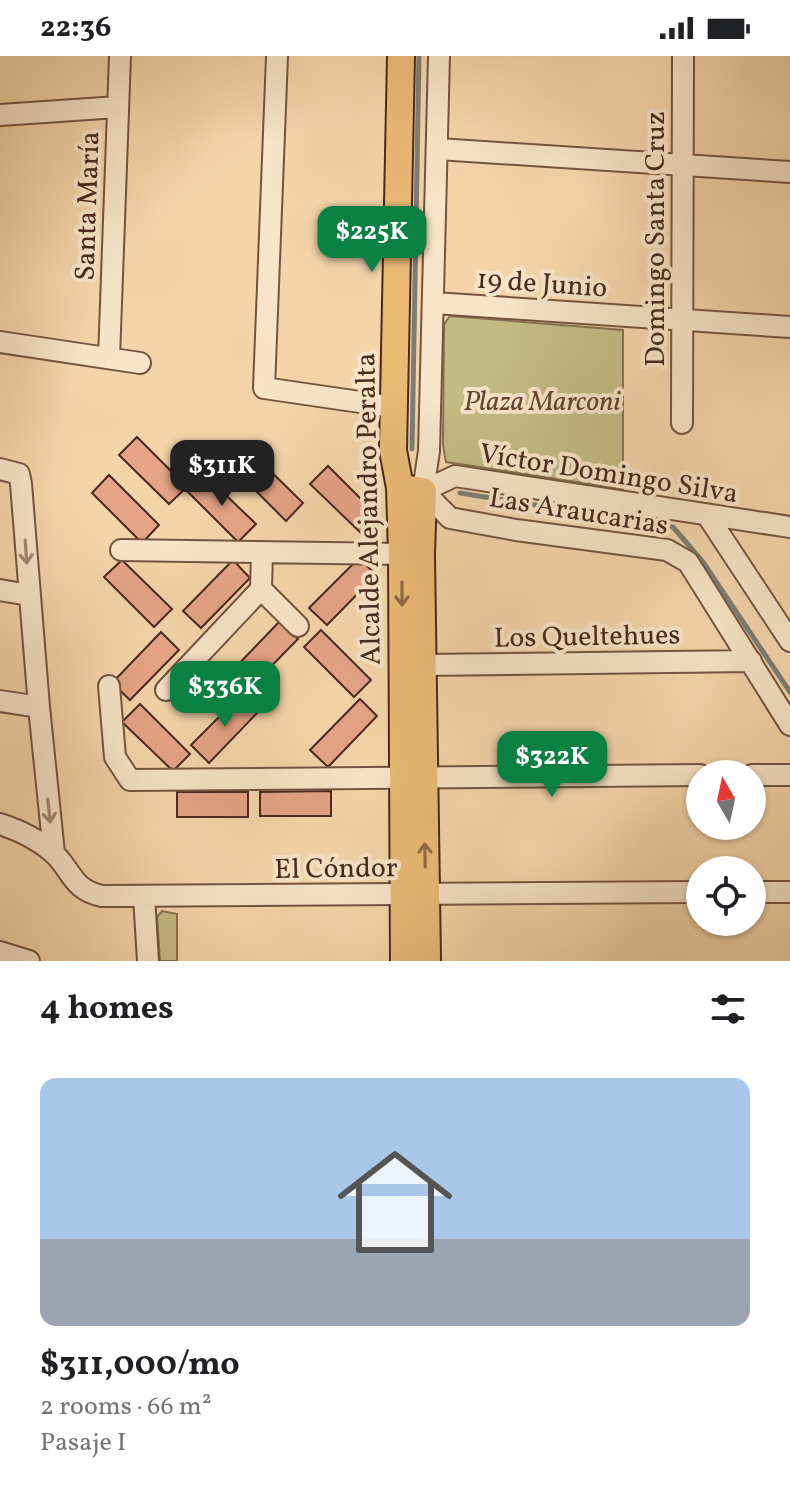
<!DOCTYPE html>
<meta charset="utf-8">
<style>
:root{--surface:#fff;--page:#f6f6f6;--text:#202124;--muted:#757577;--accent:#0b8043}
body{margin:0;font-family:Vollkorn,serif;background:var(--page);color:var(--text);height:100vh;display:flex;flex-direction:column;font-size:30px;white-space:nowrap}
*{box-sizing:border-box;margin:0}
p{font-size:26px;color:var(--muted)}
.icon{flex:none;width:44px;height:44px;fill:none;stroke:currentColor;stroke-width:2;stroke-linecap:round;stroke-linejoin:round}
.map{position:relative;height:905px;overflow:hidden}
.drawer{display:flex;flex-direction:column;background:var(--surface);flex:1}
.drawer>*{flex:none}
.needle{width:52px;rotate:351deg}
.tools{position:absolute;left:686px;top:704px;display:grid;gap:16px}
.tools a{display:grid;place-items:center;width:80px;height:80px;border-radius:50%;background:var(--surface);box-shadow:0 2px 6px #0004;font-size:40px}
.price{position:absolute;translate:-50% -68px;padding:0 18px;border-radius:16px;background:var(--accent);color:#fff;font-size:26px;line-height:52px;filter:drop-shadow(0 2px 4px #0008)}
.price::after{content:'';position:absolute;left:50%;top:48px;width:24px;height:18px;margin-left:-12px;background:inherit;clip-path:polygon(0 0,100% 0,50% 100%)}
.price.selected{background:#222;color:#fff}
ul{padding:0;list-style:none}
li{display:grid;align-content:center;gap:16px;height:424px;padding:0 40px}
li span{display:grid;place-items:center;height:248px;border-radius:16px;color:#555}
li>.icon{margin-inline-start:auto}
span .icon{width:144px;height:144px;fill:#fffc;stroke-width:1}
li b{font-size:34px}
h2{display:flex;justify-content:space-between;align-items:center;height:96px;padding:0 40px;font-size:34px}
.status{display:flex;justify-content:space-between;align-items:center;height:56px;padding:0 40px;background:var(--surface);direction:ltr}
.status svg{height:22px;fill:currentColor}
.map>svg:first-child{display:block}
.green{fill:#c3bb84;stroke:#867250;stroke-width:2}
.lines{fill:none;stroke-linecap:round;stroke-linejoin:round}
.stream{stroke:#7c7e76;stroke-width:5}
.building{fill:#e5a486;stroke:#49291d;stroke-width:2}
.minor-casing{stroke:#745440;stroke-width:24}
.major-casing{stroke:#49291d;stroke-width:30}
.minor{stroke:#f8e4c8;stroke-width:20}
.major{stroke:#eaba75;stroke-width:26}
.oneway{stroke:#a08672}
.oneway2{stroke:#916a45}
.labels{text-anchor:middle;stroke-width:8;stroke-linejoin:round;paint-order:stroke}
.street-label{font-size:28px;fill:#49291d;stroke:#f8e4c8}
.park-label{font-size:28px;font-style:italic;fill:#614632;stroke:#f8e4c8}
</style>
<div class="status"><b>22:36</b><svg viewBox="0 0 49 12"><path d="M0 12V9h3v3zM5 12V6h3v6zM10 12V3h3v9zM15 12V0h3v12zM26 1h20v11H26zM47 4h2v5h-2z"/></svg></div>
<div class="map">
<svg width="790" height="905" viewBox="0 0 790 905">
<rect width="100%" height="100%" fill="#f4d5aa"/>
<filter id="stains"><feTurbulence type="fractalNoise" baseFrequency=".0025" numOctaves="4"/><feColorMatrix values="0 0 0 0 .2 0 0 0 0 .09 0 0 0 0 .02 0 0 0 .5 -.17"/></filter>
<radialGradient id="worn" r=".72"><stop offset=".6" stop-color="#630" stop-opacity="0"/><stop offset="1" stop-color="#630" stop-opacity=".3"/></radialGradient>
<!-- green -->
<path class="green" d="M 450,260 L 623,274 L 623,433 L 446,406 L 443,389 L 444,268 Z
M 162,855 L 177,858 L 177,905 L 160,905 L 157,861 Z"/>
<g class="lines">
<!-- stream -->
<path class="stream" d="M 412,393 L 419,0
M 460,437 L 673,471 L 703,506 L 790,636"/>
</g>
<!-- building -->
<path class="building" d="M 137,381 L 187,431 L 169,448 L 119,399 Z
M 253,398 L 303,447 L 286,465 L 236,415 Z
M 328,410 L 378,460 L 361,477 L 310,428 Z
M 109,419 L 159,469 L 142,487 L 92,437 Z
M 205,419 L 256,468 L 238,486 L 188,436 Z
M 359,502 L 376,519 L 327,569 L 309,552 Z
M 122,504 L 172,553 L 154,571 L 104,521 Z
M 233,504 L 250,522 L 201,572 L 183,555 Z
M 280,565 L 298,583 L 249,633 L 231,616 Z
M 321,574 L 371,624 L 354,641 L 304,591 Z
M 161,576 L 179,594 L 130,644 L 112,627 Z
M 241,639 L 258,656 L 209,707 L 191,689 Z
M 360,643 L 377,660 L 328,711 L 310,694 Z
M 140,648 L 190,698 L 173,715 L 122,666 Z
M 331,735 L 331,760 L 260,760 L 260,736 Z
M 177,736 L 248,736 L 248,761 L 177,761 Z"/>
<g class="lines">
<defs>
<path id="minor" d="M 277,0 L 264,332 L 394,351
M 0,59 L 118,51
M 438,93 L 790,116
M 434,247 L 790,271
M 0,286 L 140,307
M 109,302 L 120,0
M 682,367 L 683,0
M 0,413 L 19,418 L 21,428 L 39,651 L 54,797
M 423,435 L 450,462 L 516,474 L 667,494 L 688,506 L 790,669
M 423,435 L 429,395 L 439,0
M 423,435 L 455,420 L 790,471
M 707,459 L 790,585
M 121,494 L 402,498
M 261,533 L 298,570
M 0,534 L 29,539
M 423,609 L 751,605
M 109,630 L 115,701 L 130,724 L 700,719
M 166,634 L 261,533 L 262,496
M 0,645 L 39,651
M 752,719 L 790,719
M 0,768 C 18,774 36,782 51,795 C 72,812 70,833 102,840 L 700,836
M 752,836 L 790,836
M 144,840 L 148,905
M 0,896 L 29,905"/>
<path id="major" d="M 401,0 L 393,394 L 400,432 L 402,498 L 404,905
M 400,432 L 423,435 L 421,499 L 427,905"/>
</defs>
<!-- minor casing -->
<use href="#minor" class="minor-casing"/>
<!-- major casing -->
<use href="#major" class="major-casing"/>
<!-- minor -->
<use href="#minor" class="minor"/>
<!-- major -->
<use href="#major" class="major"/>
</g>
<!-- one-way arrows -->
<defs><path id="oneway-shaft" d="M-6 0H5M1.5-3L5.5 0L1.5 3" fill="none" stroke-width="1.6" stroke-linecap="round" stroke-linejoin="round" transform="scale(2)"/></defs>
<g class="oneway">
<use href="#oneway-shaft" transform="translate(26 496) rotate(86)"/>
<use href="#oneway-shaft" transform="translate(49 755) rotate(84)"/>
</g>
<g class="oneway2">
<use href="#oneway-shaft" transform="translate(402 538) rotate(90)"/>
<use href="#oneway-shaft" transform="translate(425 799) rotate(-91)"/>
</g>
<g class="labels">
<!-- street labels -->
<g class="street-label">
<text transform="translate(86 150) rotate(-88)" y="10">Santa María</text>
<text transform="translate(654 183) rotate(-90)" y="10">Domingo Santa Cruz</text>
<text transform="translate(542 226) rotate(4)" y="10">19 de Junio</text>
<text transform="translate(609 416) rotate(9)" y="10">Víctor Domingo Silva</text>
<text transform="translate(367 453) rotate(-91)" y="10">Alcalde Alejandro Peralta</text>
<text transform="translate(579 454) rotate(9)" y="10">Las Araucarias</text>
<text transform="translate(587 579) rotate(-1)" y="10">Los Queltehues</text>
<text transform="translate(336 811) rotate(-1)" y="10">El Cóndor</text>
</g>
<!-- park labels -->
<g class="park-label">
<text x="542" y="354">Plaza Marconi</text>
</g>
</g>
<rect width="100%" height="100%" filter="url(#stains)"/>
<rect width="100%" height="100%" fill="url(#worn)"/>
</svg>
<div class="tools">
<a><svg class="needle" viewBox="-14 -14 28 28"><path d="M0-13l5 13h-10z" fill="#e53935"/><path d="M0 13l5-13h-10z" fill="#757577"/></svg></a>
<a><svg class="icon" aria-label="locate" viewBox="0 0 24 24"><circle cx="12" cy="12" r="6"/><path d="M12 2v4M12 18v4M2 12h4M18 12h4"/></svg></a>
</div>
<b class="price" style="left:372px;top:218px">$225K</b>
<b class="price selected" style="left:222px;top:452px">$311K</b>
<b class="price" style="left:225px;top:673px">$336K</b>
<b class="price" style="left:552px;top:743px">$322K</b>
</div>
<section class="drawer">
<h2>4 homes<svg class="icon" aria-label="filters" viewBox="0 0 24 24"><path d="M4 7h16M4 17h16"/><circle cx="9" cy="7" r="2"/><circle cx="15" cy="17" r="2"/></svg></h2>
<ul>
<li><span style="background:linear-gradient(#a9c7e8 65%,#9aa5b1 0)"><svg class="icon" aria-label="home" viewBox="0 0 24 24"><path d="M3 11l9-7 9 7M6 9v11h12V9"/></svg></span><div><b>$311,000/mo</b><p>2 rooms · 66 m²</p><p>Pasaje I</p></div></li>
</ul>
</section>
